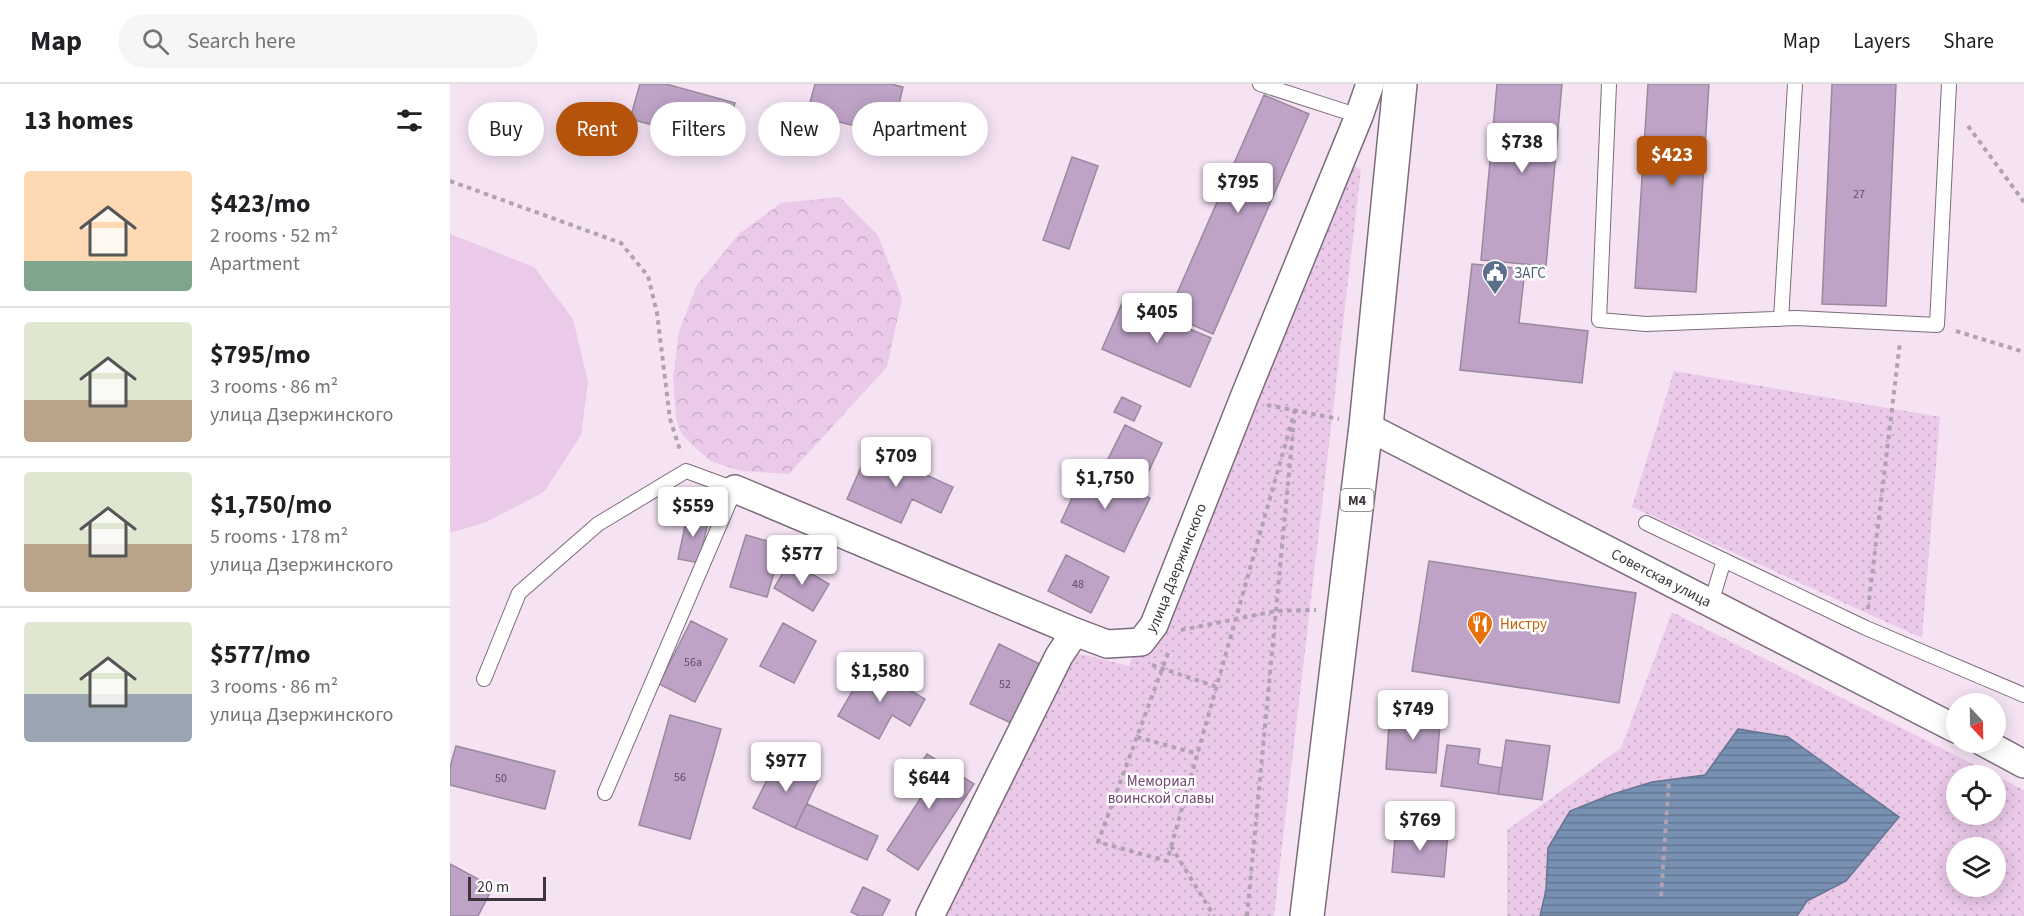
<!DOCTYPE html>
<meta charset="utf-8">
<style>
:root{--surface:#fff;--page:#f6f6f6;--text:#202124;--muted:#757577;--line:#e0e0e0;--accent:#b45309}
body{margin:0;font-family:"Source Sans 3",sans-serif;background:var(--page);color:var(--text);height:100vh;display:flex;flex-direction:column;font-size:22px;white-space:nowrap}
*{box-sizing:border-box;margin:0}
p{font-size:20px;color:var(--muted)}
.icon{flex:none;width:33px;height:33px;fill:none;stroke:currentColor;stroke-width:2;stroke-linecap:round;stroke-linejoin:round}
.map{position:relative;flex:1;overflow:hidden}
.drawer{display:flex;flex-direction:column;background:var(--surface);width:450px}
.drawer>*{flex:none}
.hud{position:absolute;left:18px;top:18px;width:570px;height:54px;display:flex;gap:12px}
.needle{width:39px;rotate:158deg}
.fabs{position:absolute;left:1496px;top:609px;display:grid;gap:12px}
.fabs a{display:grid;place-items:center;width:60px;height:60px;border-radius:50%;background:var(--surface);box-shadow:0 3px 15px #0003;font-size:30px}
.scale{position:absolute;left:18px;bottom:15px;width:78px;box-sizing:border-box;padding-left:6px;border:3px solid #3c353c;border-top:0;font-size:16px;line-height:21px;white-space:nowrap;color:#3c353c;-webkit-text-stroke:4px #fff;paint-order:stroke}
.price{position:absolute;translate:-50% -51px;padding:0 14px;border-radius:6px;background:#fff;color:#222;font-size:20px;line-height:39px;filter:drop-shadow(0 2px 3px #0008)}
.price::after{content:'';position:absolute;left:50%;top:36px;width:18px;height:14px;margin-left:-9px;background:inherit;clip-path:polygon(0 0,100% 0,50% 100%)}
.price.selected{background:var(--accent);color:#fff}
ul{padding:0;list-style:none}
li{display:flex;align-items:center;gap:18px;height:150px;padding:0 24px}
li+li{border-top:2px solid var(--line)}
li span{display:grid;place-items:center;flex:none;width:168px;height:120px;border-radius:6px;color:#555}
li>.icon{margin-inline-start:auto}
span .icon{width:72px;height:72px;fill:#fffc;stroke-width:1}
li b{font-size:26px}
h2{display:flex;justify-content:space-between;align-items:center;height:72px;padding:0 24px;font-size:26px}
.tag{padding:0 21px;border-radius:27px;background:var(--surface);box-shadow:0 3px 15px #0003;font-size:21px;line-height:54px}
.tag.selected{background:var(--accent);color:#fff}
header{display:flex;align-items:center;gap:36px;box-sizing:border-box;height:84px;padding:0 30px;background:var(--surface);border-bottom:2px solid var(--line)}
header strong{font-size:28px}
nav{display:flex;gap:33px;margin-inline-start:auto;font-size:21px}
.search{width:420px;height:54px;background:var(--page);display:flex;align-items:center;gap:15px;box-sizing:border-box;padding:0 21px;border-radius:33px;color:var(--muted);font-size:22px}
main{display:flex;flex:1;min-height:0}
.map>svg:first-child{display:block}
.grass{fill:#ebc9e9}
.forest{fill:url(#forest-crowns)}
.park{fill:url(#park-dots);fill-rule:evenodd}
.water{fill:url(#water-rules);stroke:#66758f;stroke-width:1.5}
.building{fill:#bea3c7;stroke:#988a9c;stroke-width:1.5}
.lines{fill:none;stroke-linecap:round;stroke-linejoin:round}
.service-casing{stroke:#7c6c7b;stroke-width:16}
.minor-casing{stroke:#7c6c7b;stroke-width:30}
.trunk-casing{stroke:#7c6c7b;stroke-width:36}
.path{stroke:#b0a2b0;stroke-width:4;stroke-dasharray:4.5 4.5;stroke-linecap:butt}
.service{stroke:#fff;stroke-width:14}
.minor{stroke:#fff;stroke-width:27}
.trunk{stroke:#fff;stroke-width:33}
.labels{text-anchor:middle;stroke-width:5;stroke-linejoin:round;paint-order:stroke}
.number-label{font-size:12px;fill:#5c505f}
.shield{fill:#fff;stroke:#767276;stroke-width:1.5}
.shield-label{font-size:14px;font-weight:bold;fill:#3c353c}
.service-label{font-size:15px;fill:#4e5e75;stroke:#fff;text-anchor:start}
.street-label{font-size:15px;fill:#3c353c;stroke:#fff}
.food-label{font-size:15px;fill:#c56008;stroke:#fff;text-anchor:start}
.park-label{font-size:15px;fill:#724571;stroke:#fff}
</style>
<header>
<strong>Map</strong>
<div class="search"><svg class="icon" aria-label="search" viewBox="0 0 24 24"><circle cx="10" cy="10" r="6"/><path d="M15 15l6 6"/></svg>Search here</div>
<nav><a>Map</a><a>Layers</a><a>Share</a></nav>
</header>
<main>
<section class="drawer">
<h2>13 homes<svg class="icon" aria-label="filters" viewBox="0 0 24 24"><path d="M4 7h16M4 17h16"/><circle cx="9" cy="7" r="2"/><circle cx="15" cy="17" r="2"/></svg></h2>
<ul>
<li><span style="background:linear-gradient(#ffd9b3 75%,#7fa58c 0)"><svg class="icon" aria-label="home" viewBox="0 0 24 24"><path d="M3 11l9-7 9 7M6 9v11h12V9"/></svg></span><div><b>$423/mo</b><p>2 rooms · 52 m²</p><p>Apartment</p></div></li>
<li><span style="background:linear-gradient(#dfe7d0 65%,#b9a48a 0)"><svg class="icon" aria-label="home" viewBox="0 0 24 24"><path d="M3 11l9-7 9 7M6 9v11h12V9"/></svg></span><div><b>$795/mo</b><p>3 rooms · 86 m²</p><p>улица Дзержинского</p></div></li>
<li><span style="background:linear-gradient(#dfe7d0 60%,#b9a48a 0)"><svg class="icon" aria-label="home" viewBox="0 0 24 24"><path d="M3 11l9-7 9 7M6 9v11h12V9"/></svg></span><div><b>$1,750/mo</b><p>5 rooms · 178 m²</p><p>улица Дзержинского</p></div></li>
<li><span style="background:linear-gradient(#dfe7d0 60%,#9aa5b1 0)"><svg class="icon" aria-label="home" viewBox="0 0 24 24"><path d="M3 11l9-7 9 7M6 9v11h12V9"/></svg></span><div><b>$577/mo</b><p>3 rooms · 86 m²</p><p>улица Дзержинского</p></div></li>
</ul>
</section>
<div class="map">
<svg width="1574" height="832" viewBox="0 0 1574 832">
<defs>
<pattern id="forest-crowns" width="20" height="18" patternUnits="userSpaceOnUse" patternTransform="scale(1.5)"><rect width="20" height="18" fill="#ebc9e9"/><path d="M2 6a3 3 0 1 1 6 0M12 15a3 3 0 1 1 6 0" fill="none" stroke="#caadc9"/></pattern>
<pattern id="park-dots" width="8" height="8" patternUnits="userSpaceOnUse" patternTransform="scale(1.5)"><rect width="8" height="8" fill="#ebc9e9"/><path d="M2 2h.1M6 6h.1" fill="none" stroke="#caadc9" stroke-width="1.8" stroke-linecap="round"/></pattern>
<pattern id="water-rules" width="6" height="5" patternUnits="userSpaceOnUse" patternTransform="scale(1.5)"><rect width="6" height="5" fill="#7891b3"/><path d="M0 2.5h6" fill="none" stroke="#647793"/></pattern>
</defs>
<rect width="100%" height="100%" fill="#f5e3f4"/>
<!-- grass -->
<path class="grass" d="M 0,150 L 84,183 L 123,235 L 138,298 L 131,351 L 94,408 L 36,438 L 0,449 Z"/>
<!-- forest -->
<path class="forest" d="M 390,113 L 428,151 L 452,214 L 437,283 L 339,390 L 291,387 L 260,377 L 232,351 L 226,334 L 223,294 L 229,247 L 247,201 L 289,150 L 331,119 Z"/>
<!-- park -->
<path class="park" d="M 893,74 L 911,86 L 824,832 L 488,832 L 614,581 L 626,570 L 636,571 L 679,582 L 851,150 Z
M 1224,287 L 1490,333 L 1472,554 L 1182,423 Z
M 1222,528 L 1574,706 L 1574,832 L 1057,832 L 1057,746 L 1171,664 ZM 1506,692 L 1545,692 L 1545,730 L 1506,730 ZM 1506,764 L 1545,764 L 1545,802 L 1506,802 Z"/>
<!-- water -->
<path class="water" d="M 1288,645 L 1338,653 L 1449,733 L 1396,797 L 1357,817 L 1347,832 L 1090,832 L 1096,806 L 1098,764 L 1120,727 L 1160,711 L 1202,698 L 1255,691 Z"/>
<!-- building -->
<path class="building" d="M 190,0 L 216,0 L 285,19 L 273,60 L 180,35 Z
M 365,0 L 441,0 L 453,3 L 442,51 L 357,30 Z
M 1047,0 L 1112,0 L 1096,182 L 1031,176 Z
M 1198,0 L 1259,0 L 1246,208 L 1185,204 Z
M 1382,0 L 1446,0 L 1436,222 L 1372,220 Z
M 814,11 L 859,30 L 763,250 L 718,230 Z
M 622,73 L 648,82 L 619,165 L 593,156 Z
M 1022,180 L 1075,185 L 1069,239 L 1138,247 L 1132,299 L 1010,286 Z
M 673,217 L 761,254 L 740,303 L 652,265 Z
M 672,313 L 691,322 L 684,337 L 664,328 Z
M 675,341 L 712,359 L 695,395 L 657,377 Z
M 419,365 L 503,403 L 491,429 L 462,415 L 451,439 L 397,415 Z
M 636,384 L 700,414 L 674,468 L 611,438 Z
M 238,428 L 259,433 L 249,479 L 228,475 Z
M 296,451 L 332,461 L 317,513 L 280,503 Z
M 616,471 L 659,493 L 641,529 L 598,507 Z
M 340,477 L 379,500 L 363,527 L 324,504 Z
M 979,477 L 1186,509 L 1169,619 L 962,587 Z
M 241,537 L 277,555 L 245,618 L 209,600 Z
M 333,539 L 366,557 L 344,599 L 310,582 Z
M 549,560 L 590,580 L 561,639 L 520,620 Z
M 417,582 L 475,615 L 460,642 L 442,631 L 429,655 L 388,632 Z
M 940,625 L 991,629 L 986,689 L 936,685 Z
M 220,631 L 271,645 L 240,755 L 189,741 Z
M 1056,656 L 1100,662 L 1092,716 L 1048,710 Z
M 997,661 L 1030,665 L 1028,680 L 1052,684 L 1048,710 L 991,702 Z
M 6,662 L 105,687 L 95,725 L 0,701 L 0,683 Z
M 477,670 L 524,700 L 468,786 L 437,766 L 472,712 L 456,702 Z
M 328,674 L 369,694 L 345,744 L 303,724 Z
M 357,720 L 428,752 L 417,776 L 345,744 Z
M 946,744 L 998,749 L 994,793 L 942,788 Z
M 0,780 L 43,803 L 28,832 L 0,832 Z
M 413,803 L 440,816 L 432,832 L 409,832 L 401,828 Z"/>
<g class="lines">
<defs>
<path id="service" d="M 810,0 L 909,32
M 1159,0 L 1149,236 L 1196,240 L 1346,234 L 1487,241 L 1499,0
M 1331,235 L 1345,0
M 1196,439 L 1416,544 L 1574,611
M 1261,519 L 1274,476
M 34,595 L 69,509 L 148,440 L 236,387 L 285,405 L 155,709"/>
<g id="minor">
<path id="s1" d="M 916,342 L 1506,645"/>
<path id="s2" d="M 285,405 L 625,548 L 657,560 L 691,558 L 704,541 L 795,311 L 909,32 L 920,0"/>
<path d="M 1533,658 L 1574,680"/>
<path d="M 480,832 L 609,572 L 625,548"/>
</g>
<path id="trunk" d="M 857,832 L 916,342 L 950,0"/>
</defs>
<!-- service casing -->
<use href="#service" class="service-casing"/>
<!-- minor casing -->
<use href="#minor" class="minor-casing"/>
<!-- trunk casing -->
<use href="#trunk" class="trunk-casing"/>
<!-- path -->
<path class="path" d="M 1518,42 L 1574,118
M 0,97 L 171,159 L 198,192 L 207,229 L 220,335 L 231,369
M 1506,247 L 1574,268
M 817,321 L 889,335
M 1418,525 L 1450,258
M 731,546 L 826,527 L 866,526
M 718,569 L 648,758 L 717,777 L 845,326
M 702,581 L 767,603
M 687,653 L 748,670
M 721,762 L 764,832
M 1211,812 L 1219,696
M 797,832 L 844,336"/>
<!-- service -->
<use href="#service" class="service"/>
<!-- minor -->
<use href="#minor" class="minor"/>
<!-- trunk -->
<use href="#trunk" class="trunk"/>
</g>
<!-- icons -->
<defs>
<symbol id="civic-pin" viewBox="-11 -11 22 30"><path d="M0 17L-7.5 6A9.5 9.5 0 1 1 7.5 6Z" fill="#5c6f8a" stroke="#fff"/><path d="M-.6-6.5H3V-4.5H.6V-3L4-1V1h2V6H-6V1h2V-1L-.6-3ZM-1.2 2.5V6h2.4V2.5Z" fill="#fff"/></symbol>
<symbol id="restaurant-pin" viewBox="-11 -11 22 30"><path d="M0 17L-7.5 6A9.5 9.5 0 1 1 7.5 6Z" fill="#e8710a" stroke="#fff"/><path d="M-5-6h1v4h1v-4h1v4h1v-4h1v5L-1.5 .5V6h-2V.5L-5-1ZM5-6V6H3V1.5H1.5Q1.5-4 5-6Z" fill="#fff"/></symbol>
</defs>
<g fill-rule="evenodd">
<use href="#civic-pin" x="1030" y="174" width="30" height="40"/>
<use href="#restaurant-pin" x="1015" y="525" width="30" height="40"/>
</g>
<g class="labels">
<!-- number labels -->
<g class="number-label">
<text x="1409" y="114">27</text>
<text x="628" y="504">48</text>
<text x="243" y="582">56а</text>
<text x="555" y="604">52</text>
<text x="230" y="697">56</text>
<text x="51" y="698">50</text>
</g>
<!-- shield labels -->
<rect class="shield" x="890.5" y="405" width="33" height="22" rx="4.5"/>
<g class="shield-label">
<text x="907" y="421">M4</text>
</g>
<!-- service labels -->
<g class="service-label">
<text x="1064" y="194">ЗАГС</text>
</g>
<!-- street labels -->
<g class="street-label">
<text dy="5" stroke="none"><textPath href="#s2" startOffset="520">улица Дзержинского</textPath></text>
<text dy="5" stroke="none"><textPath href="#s1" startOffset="332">Советская улица</textPath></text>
</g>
<!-- food labels -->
<g class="food-label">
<text x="1050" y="545">Нистру</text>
</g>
<!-- park labels -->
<g class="park-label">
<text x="711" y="702">Мемориал<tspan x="711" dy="17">воинской славы</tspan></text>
</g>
</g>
</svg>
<div class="fabs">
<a><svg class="needle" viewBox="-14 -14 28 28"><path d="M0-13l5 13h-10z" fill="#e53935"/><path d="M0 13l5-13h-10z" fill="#757577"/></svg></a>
<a><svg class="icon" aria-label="locate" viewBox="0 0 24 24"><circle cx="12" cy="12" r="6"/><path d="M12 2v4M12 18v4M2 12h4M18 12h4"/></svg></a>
<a><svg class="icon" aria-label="layers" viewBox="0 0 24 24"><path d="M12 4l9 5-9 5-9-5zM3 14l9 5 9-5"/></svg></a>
</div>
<div class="scale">20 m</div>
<b class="price" style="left:1072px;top:90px">$738</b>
<b class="price selected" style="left:1222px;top:103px">$423</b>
<b class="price" style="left:788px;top:130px">$795</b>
<b class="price" style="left:707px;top:260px">$405</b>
<b class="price" style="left:446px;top:404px">$709</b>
<b class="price" style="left:655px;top:426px">$1,750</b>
<b class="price" style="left:243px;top:454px">$559</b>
<b class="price" style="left:352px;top:502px">$577</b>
<b class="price" style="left:430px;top:619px">$1,580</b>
<b class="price" style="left:963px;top:657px">$749</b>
<b class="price" style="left:336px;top:709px">$977</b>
<b class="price" style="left:479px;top:726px">$644</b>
<b class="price" style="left:970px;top:768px">$769</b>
<div class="hud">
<a class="tag">Buy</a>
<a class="tag selected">Rent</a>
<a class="tag">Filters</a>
<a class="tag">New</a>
<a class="tag">Apartment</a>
</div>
</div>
</main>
